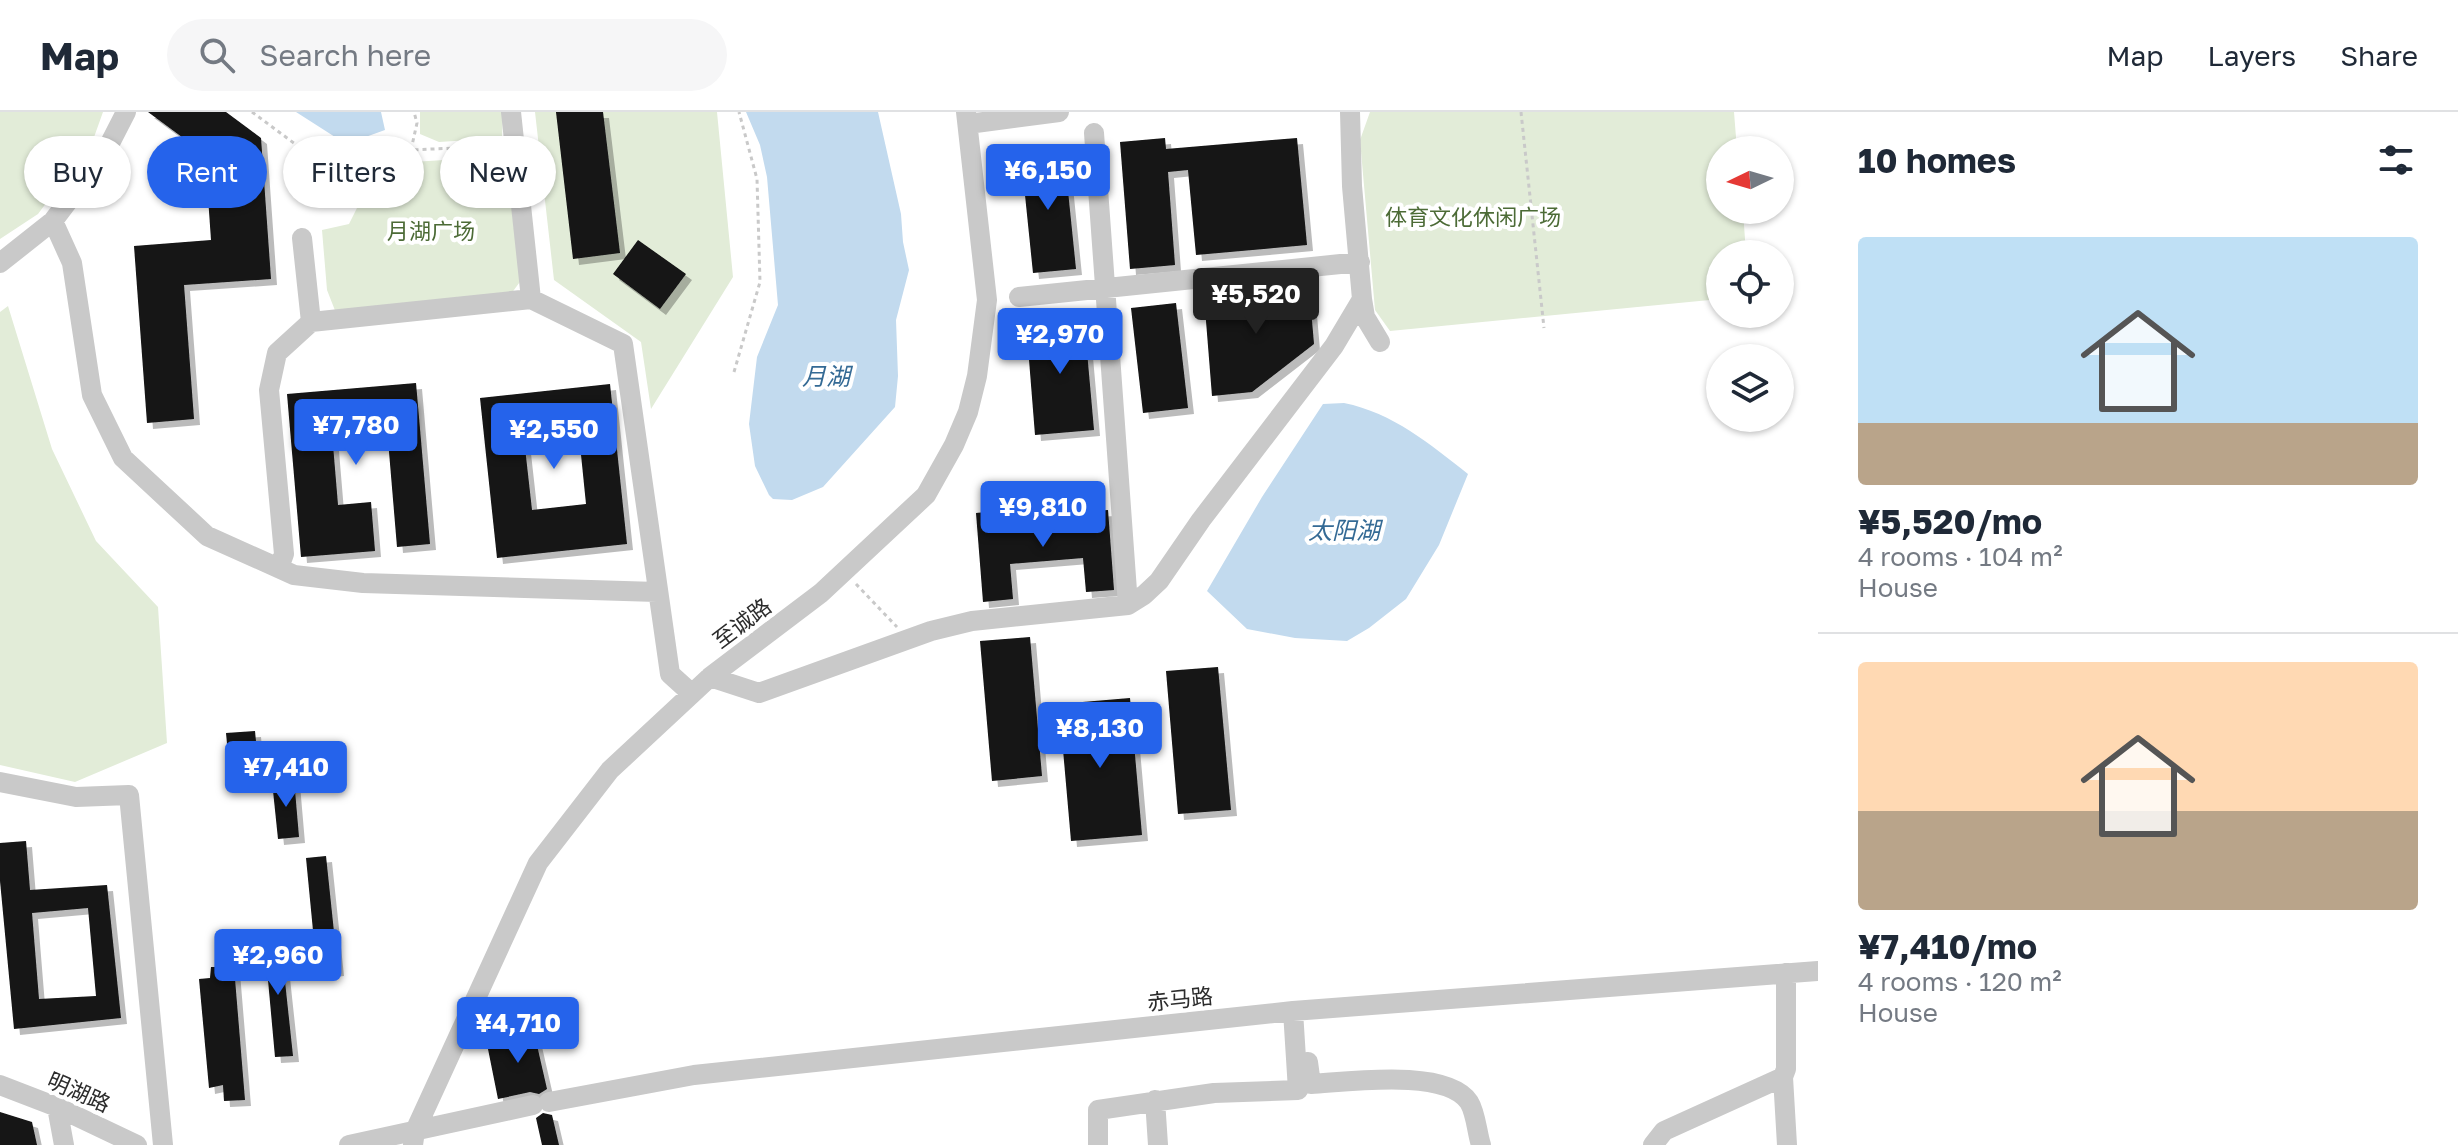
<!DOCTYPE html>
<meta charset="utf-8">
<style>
:root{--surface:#fff;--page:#f6f6f7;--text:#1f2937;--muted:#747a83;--line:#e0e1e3;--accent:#2563eb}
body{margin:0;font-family:"Golos Text","Noto Sans SC",sans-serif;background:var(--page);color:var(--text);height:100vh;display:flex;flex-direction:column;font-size:30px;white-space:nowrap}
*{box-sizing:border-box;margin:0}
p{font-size:26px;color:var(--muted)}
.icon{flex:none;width:44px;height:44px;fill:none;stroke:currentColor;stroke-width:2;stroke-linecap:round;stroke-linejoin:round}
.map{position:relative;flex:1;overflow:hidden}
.details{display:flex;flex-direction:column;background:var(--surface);width:640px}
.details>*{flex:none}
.top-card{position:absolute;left:24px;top:24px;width:760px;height:72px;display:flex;gap:16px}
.needle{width:52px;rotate:265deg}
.buttons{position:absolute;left:1706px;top:24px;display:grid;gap:16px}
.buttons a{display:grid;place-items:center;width:88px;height:88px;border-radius:50%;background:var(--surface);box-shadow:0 2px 6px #0004;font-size:40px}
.price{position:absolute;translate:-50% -68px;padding:0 18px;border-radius:8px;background:var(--accent);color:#fff;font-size:26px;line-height:52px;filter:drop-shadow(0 2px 4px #0008)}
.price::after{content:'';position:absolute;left:50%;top:48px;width:24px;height:18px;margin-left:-12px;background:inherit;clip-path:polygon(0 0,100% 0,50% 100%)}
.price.current{background:#222;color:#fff}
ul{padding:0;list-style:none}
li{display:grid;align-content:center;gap:16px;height:424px;padding:0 40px}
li+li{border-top:2px solid var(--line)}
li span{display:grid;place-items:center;height:248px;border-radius:8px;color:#555}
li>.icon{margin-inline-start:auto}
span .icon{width:144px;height:144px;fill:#fffc;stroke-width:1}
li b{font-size:34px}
h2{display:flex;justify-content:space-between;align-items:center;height:96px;padding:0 40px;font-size:34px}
.chip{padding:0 28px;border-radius:36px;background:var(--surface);box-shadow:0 2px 6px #0004;font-size:28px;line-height:72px}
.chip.current{background:var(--accent);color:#fff}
header{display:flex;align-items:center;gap:48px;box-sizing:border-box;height:112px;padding:0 40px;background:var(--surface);border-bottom:2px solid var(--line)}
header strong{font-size:38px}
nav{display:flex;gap:44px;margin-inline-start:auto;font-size:28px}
.search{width:560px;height:72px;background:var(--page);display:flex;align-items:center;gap:20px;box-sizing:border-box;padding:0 28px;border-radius:44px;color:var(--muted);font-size:30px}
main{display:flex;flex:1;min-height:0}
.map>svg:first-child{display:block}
.green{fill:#e2ecd8}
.water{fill:#c2daee}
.building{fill:#131313;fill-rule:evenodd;filter:url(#shadow)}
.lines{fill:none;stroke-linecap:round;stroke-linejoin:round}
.path{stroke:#c9c9c9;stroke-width:3;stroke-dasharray:4 4;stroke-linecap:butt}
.minor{stroke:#c9c9c9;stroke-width:20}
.labels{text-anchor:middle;stroke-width:8;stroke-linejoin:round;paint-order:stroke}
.park-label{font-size:22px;fill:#4c6b36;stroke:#fff}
.street-label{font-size:22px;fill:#2c2c2c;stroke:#fff}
.water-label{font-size:24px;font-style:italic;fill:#346a95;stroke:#fff}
</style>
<header>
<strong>Map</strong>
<div class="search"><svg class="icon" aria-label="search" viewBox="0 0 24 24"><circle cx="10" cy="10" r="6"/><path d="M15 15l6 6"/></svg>Search here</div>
<nav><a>Map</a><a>Layers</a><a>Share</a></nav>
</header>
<main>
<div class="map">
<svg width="1818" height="1033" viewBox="0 0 1818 1033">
<defs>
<filter id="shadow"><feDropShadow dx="6" dy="6" stdDeviation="0" flood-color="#0004"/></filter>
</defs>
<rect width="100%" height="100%" fill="#fff"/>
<!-- green -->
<path class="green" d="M 0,0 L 103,0 L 93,28 L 38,102 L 0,127 Z
M 420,0 L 503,0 L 502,26 L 439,30 L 420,22 Z
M 535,0 L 717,0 L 733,165 L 651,297 L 641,230 L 554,168 Z
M 1370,0 L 1734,0 L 1737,38 L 1720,38 L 1720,98 L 1743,98 L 1746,142 L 1720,142 L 1720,187 L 1390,219 L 1375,198 L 1360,28 Z
M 509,44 L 522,167 L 511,182 L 336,201 L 327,178 L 322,118 L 349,112 L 357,96 L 354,77 L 412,50 Z
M 8,194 L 52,337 L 96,429 L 158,495 L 167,631 L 75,670 L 0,653 L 0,200 Z"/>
<!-- water -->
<path class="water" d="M 296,0 L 381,0 L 385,18 L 346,32 Z
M 746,0 L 878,0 L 901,102 L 903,130 L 909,158 L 896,208 L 898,264 L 895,295 L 823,375 L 792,388 L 773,387 L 769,383 L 755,354 L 749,312 L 757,245 L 778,193 L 767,65 L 760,33 Z
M 1344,291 C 1393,301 1430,332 1468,362 L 1439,433 L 1406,487 L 1369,516 L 1347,529 L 1295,526 L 1247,517 L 1207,479 L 1262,385 L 1323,292 Z"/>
<!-- building -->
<path class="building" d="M 148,0 L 226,0 L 261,26 L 271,167 L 184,173 L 194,307 L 147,311 L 134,134 L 211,128 L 205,42 Z
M 556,0 L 603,0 L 620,141 L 573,147 Z
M 1165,26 L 1166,37 L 1297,26 L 1307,133 L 1196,143 L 1188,58 L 1168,60 L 1175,153 L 1130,157 L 1120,30 Z
M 1064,40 L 1076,157 L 1033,161 L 1021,44 Z
M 638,128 L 686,162 L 660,197 L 613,162 Z
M 1309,174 L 1314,232 L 1252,280 L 1212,284 L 1204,184 Z
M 1176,191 L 1188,296 L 1143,301 L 1131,196 Z
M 1084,206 L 1094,318 L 1035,323 L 1026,210 Z
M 416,271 L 430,432 L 397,435 L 387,316 L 332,321 L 338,393 L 371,390 L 375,439 L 301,445 L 287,282 Z
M 610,272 L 627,432 L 497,446 L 480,286 ZM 577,303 L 586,392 L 532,398 L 522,309 Z
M 1005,398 L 1006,413 L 1080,407 L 1080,400 L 1108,398 L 1114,478 L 1086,480 L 1083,446 L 1010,452 L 1013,487 L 983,490 L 976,401 Z
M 1030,525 L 1042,664 L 992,669 L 980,529 Z
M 1218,555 L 1231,698 L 1178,702 L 1166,559 Z
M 1130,586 L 1142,723 L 1071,729 L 1059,592 Z
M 255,619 L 260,672 L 231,674 L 226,621 Z
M 294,667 L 299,725 L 278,727 L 272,669 Z
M 26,729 L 30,778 L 107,773 L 121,906 L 14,917 L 0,769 L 0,731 ZM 88,796 L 96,884 L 39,887 L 32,801 Z
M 326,744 L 338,858 L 317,860 L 306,746 Z
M 280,823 L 293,944 L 275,945 L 264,824 Z
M 211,855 L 234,855 L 245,988 L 224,989 L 223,973 L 209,976 L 199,867 L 210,866 Z
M 531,907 L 547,977 L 539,982 L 530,980 L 498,987 L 488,937 L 520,930 L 515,911 Z
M 0,1000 L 32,1010 L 37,1033 L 0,1033 Z
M 543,1001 L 552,1003 L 559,1033 L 542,1033 L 536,1006 Z"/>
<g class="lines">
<!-- path -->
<path class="path" d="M 252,0 L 341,66 L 376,62 L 411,38 L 499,34
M 1521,0 L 1544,216
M 411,38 L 417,11 L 414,0
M 734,260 L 760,170 L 757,67 L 739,0
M 856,472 L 897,515"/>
<!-- minor -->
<path class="minor" d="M 511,0 L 531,187 L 623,232 L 670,562 L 691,581
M 968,12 L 1059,0
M 1094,21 L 1128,493
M 53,109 L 72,151 L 92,283 L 123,346 L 207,424 L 294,463 L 363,471 L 657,480
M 302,126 L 311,210
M 0,151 L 53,109 L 106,39 L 126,0
M 1019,185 L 1360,150
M 1362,187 L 1365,205 L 1380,230
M 279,456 L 284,442 L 269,278 L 277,241 L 311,210 L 531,187
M 710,565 L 759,581 L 931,519 L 972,509 L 1128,493 L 1144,483 L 1159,469 L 1201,408 L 1334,234 L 1362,187 L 1352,74 L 1350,0
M 0,670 L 76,685 L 129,683 L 163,1033
M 1786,861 L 1786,957 L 1783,965 L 1787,1033
M 1308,950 L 1311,972 C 1348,970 1446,956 1469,990 C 1476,1001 1477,1021 1481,1033
M 0,973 L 57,995 L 137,1033
M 1155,988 L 1158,1033
M 549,990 L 694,963 L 1293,899 L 1818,859
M 57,995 L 64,1033
M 349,1033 L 533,993
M 413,1033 L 415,1019 L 538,751 L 610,658 L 710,565 L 821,481 L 926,383 L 954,333 L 968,300 L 977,264 L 987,188 L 966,0
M 1098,1033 L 1098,998 L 1214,981 L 1298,978 L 1293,899
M 1653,1033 L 1664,1019 L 1783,965"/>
</g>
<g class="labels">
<!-- park labels -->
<g class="park-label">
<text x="1473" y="113">体育文化休闲广场</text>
<text x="431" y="127">月湖广场</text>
</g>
<!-- street labels -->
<g class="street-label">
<text transform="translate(742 511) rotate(-37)" y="8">至诚路</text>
<text transform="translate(1180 887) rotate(-6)" y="8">赤马路</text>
<text transform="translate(79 980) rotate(24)" y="8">明湖路</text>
</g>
<!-- water labels -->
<g class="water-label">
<text x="826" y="273">月湖</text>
<text x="1344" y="427">太阳湖</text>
</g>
</g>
</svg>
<div class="buttons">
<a><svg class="needle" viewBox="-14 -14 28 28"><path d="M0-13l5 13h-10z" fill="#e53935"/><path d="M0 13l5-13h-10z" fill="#747a83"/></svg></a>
<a><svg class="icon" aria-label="locate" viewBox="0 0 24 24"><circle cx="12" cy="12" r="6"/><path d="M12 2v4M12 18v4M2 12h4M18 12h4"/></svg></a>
<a><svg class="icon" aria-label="layers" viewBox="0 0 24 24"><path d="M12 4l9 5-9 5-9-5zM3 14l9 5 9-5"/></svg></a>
</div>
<b class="price" style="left:1048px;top:100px">¥6,150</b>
<b class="price current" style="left:1256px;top:224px">¥5,520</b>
<b class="price" style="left:1060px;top:264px">¥2,970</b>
<b class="price" style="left:356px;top:355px">¥7,780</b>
<b class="price" style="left:554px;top:359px">¥2,550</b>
<b class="price" style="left:1043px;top:437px">¥9,810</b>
<b class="price" style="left:1100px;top:658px">¥8,130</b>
<b class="price" style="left:286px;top:697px">¥7,410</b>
<b class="price" style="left:278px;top:885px">¥2,960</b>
<b class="price" style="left:518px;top:953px">¥4,710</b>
<div class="top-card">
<a class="chip">Buy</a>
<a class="chip current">Rent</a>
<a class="chip">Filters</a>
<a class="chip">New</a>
</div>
</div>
<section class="details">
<h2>10 homes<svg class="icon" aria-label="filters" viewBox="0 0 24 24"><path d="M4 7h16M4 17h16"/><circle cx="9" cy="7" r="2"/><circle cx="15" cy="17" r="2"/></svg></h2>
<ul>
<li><span style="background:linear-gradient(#bfe0f5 75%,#b9a48a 0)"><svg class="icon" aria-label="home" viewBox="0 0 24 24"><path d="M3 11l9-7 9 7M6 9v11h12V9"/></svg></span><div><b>¥5,520/mo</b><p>4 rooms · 104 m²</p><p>House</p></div></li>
<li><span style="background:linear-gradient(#ffd9b3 60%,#b9a48a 0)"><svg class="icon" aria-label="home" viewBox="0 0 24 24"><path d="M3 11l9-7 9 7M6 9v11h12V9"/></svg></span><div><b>¥7,410/mo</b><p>4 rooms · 120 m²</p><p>House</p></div></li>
</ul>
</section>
</main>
